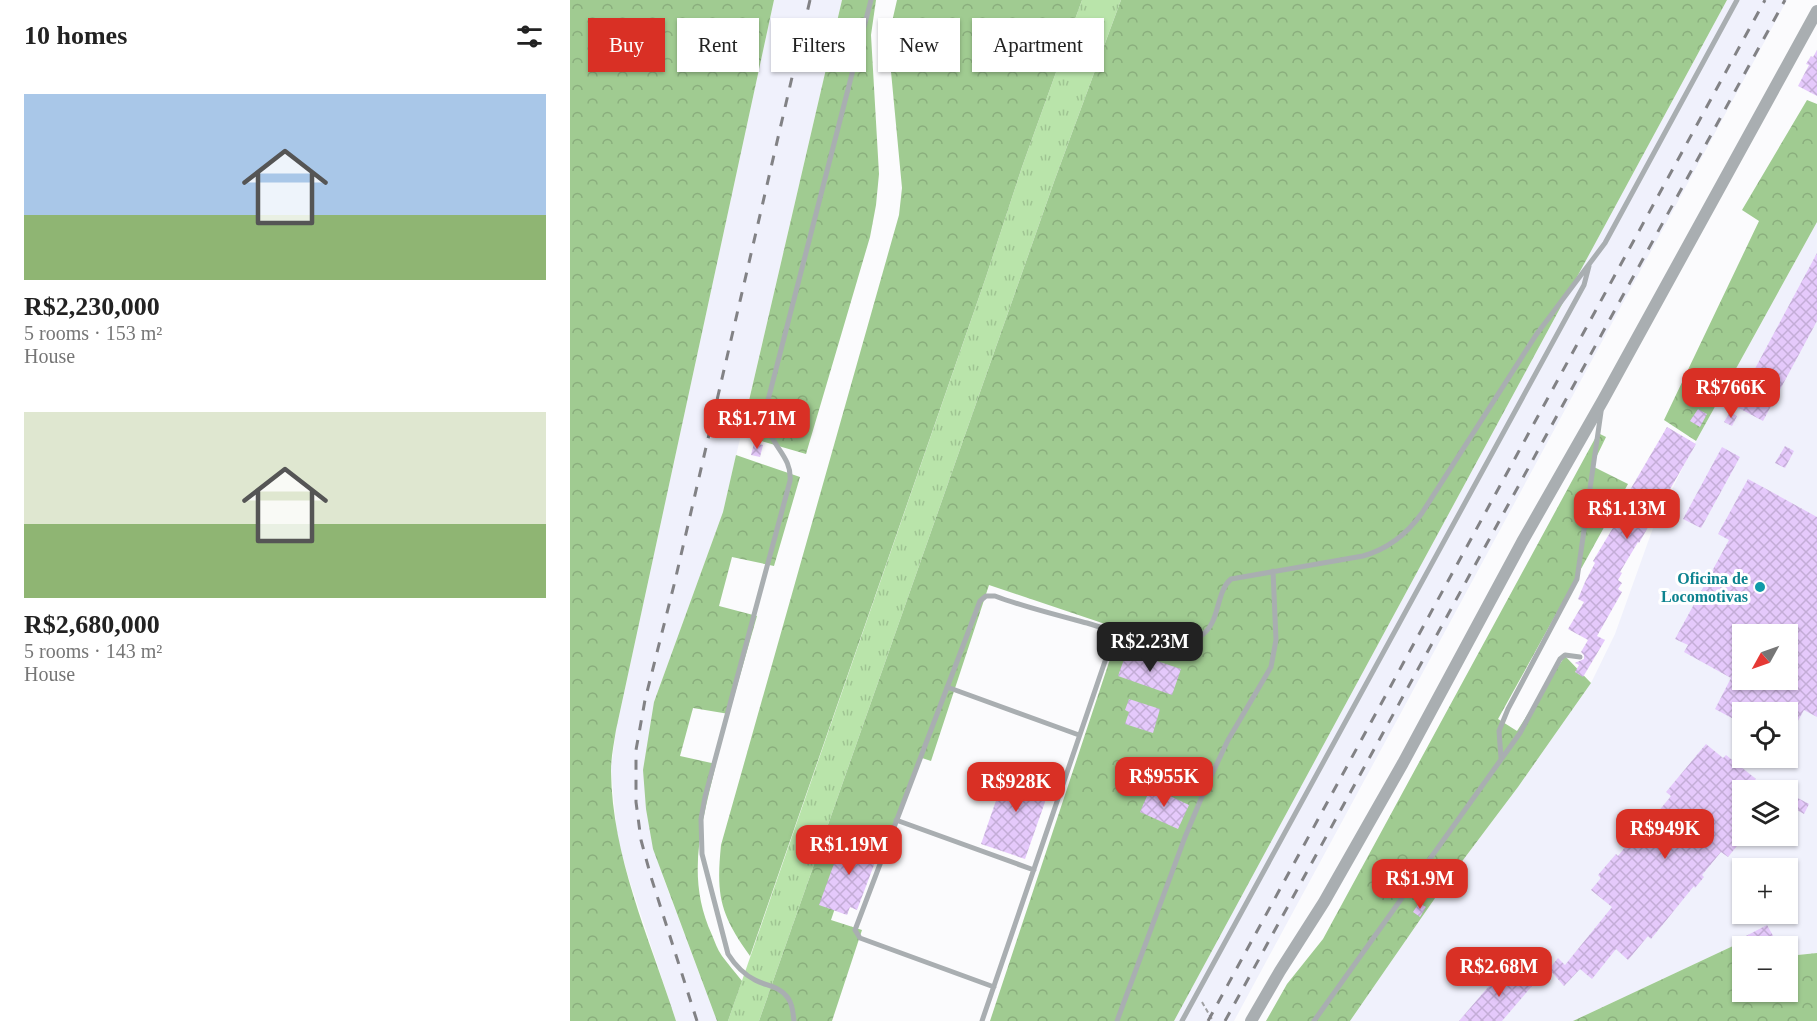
<!DOCTYPE html>
<meta charset="utf-8">
<style>
:root{--surface:#fff;--page:#f2f2f2;--text:#222;--muted:#767676;--accent:#d93025}
body{margin:0;font-family:Georgia,serif;background:var(--page);color:var(--text);height:100vh;display:flex;flex-direction:column;font-size:22px;white-space:nowrap}
*{box-sizing:border-box;margin:0}
p{font-size:20px;color:var(--muted)}
.icon{flex:none;width:33px;height:33px;fill:none;stroke:currentColor;stroke-width:2;stroke-linecap:round;stroke-linejoin:round}
.map{position:relative;flex:1;overflow:hidden}
.details{display:flex;flex-direction:column;background:var(--surface);width:570px}
.details>*{flex:none}
.guide{position:absolute;left:18px;top:18px;width:570px;height:54px;display:flex;gap:12px}
.needle{width:39px;rotate:230deg}
.buttons{position:absolute;left:1162px;top:624px;display:grid;gap:12px}
.buttons a{display:grid;place-items:center;width:66px;height:66px;border-radius:0px;background:var(--surface);box-shadow:0 2px 4px #0004;font-size:30px}
.price{position:absolute;translate:-50% -51px;padding:0 14px;border-radius:12px;background:var(--accent);color:#fff;font-size:20px;line-height:39px;filter:drop-shadow(0 2px 3px #0008)}
.price::after{content:'';position:absolute;left:50%;top:36px;width:18px;height:14px;margin-left:-9px;background:inherit;clip-path:polygon(0 0,100% 0,50% 100%)}
.price.current{background:#222;color:#fff}
ul{padding:0;list-style:none}
li{display:grid;align-content:center;gap:12px;height:318px;padding:0 24px}
li span{display:grid;place-items:center;height:186px;border-radius:0px;color:#555}
li>.icon{margin-inline-start:auto}
span .icon{width:108px;height:108px;fill:#fffc;stroke-width:1}
li b{font-size:26px}
h2{display:flex;justify-content:space-between;align-items:center;height:72px;padding:0 24px;font-size:26px}
.chip{padding:0 21px;border-radius:0px;background:var(--surface);box-shadow:0 2px 4px #0004;font-size:21px;line-height:54px}
.chip.current{background:var(--accent);color:#fff}
main{display:flex;flex:1;min-height:0}
.map>svg:first-child{display:block}
.built{fill:#f0f1fc;fill-rule:evenodd}
.grass{fill:url(#grass-tufts)}
.forest{fill:url(#forest-crowns)}
.building{fill:url(#building-cross-hatch);fill-rule:evenodd}
.lines{fill:none;stroke-linecap:round;stroke-linejoin:round}
.path{stroke:#9f9fa2;stroke-width:2;stroke-dasharray:4.5 3;stroke-linecap:butt}
.service{stroke:#a9aeb1;stroke-width:5}
.tertiary{stroke:#a9aeb1;stroke-width:12}
.rail{stroke:#828285;stroke-width:3;stroke-dasharray:10 10;stroke-linecap:butt}
.culture-dot{fill:#0f9aa8;stroke:#fff;stroke-width:2}
.labels{text-anchor:middle;stroke-width:6;stroke-linejoin:round;paint-order:stroke}
.culture-label{font-size:16px;font-weight:bold;fill:#0d838f;stroke:#fff;text-anchor:end}
</style>
<main>
<section class="details">
<h2>10 homes<svg class="icon" aria-label="filters" viewBox="0 0 24 24"><path d="M4 7h16M4 17h16"/><circle cx="9" cy="7" r="2"/><circle cx="15" cy="17" r="2"/></svg></h2>
<ul>
<li><span style="background:linear-gradient(#a9c7e8 65%,#8fb573 0)"><svg class="icon" aria-label="home" viewBox="0 0 24 24"><path d="M3 11l9-7 9 7M6 9v11h12V9"/></svg></span><div><b>R$2,230,000</b><p>5 rooms · 153 m²</p><p>House</p></div></li>
<li><span style="background:linear-gradient(#dfe7d0 60%,#8fb573 0)"><svg class="icon" aria-label="home" viewBox="0 0 24 24"><path d="M3 11l9-7 9 7M6 9v11h12V9"/></svg></span><div><b>R$2,680,000</b><p>5 rooms · 143 m²</p><p>House</p></div></li>
</ul>
</section>
<div class="map">
<svg width="1247" height="1021" viewBox="0 0 1247 1021">
<defs>
<pattern id="grass-tufts" width="24" height="20" patternUnits="userSpaceOnUse" patternTransform="scale(1.5)"><rect width="24" height="20" fill="#b9e4aa"/><path d="M3 7l-1-3M5 7V3M7 7l1-3M15 17l-1-3M17 17v-4M19 17l1-3" fill="none" stroke="#9fc492"/></pattern>
<pattern id="forest-crowns" width="20" height="18" patternUnits="userSpaceOnUse" patternTransform="scale(1.5)"><rect width="20" height="18" fill="#a0cb91"/><path d="M2 6a3 3 0 1 1 6 0M12 15a3 3 0 1 1 6 0" fill="none" stroke="#8aae7d"/></pattern>
<pattern id="building-cross-hatch" width="8" height="8" patternUnits="userSpaceOnUse" patternTransform="scale(1.5)"><rect width="8" height="8" fill="#e5c9fb"/><path d="M0 0l8 8M0 8l8-8" fill="none" stroke="#c4add7"/></pattern>
</defs>
<rect width="100%" height="100%" fill="#fbfbfd"/>
<!-- built -->
<path class="built" d="M 204,0 L 272,0 L 153,512 L 84,702 L 93,877 L 147,1021 L 106,1021 L 58,876 L 47,836 L 41,768 L 46,730 Z
M 1157,0 L 1217,0 L 664,1021 L 604,1021 Z
M 1247,222 L 1247,953 L 1218,956 L 1218,946 L 1185,946 L 1180,938 L 1003,1021 L 780,1021 L 872,888 L 948,787 L 1021,683 L 1045,634 L 1083,528 L 1126,441 ZM 1173,634 L 1218,634 L 1218,680 L 1173,680 ZM 1173,712 L 1218,712 L 1218,758 L 1173,758 ZM 1173,790 L 1218,790 L 1218,836 L 1173,836 ZM 1173,868 L 1218,868 L 1218,914 L 1173,914 Z"/>
<!-- grass -->
<path class="grass" d="M 512,0 L 551,0 L 485,179 L 189,1021 L 158,1021 L 416,277 L 452,167 Z"/>
<!-- forest -->
<path class="forest" d="M 0,0 L 204,0 L 46,730 C 44,743 41,757 41,771 C 42,858 80,939 106,1021 L 0,1021 Z
M 272,0 L 306,0 L 301,35 L 309,174 L 306,205 L 300,237 L 236,454 L 171,435 Z
M 327,0 L 512,0 L 452,167 L 416,277 L 180,956 C 150,914 146,896 151,845 L 329,215 L 332,188 L 320,61 L 319,35 Z
M 551,0 L 1157,0 L 604,1021 L 420,1021 L 550,629 L 419,585 L 361,761 L 349,757 L 323,835 L 293,825 L 261,920 L 292,930 L 262,1021 L 189,1021 L 485,179 Z
M 1237,100 L 1247,104 L 1247,222 L 1126,441 L 1094,420 L 1189,221 L 1172,210 Z
M 1028,433 L 1036,437 L 1022,466 L 1058,484 L 928,719 L 947,731 L 995,656 L 1021,683 L 948,787 L 872,888 L 780,1021 L 696,1021 L 717,984 L 753,939 Z
M 166,455 L 230,477 L 204,566 L 162,557 L 149,606 L 187,616 L 159,714 L 123,708 L 110,756 L 146,764 C 132,824 115,876 142,935 C 145,942 147,949 152,956 C 158,964 165,972 172,981 L 158,1021 L 147,1021 L 83,849 L 76,809 L 73,770 L 84,702 L 153,512 Z
M 1180,938 L 1185,946 L 1173,946 L 1173,992 L 1218,992 L 1218,956 L 1247,953 L 1247,1021 L 1003,1021 Z"/>
<!-- building -->
<path class="building" d="M 1247,50 L 1247,96 L 1228,86 L 1239,65 L 1236,64 L 1241,56 L 1243,57 Z
M 1247,253 L 1247,321 L 1193,421 L 1165,406 Z
M 1128,409 L 1137,414 L 1130,427 L 1120,421 Z
M 1160,412 L 1167,416 L 1162,426 L 1154,422 Z
M 1097,427 L 1126,444 L 1069,543 L 1068,542 L 1050,572 L 1052,573 L 1048,580 L 1052,583 L 1048,589 L 1052,592 L 1027,636 L 1035,640 L 1013,677 L 1005,672 L 1009,665 L 1005,663 L 1014,659 L 1014,655 L 1011,652 L 1018,640 L 998,629 L 1014,602 L 1008,599 L 1015,582 L 1025,563 L 1023,561 L 1047,521 L 1043,519 Z
M 184,443 L 193,445 L 190,457 L 181,455 Z
M 1215,446 L 1224,451 L 1215,468 L 1205,463 Z
M 1152,447 L 1170,457 L 1131,528 L 1113,519 Z
M 1178,479 L 1247,517 L 1247,717 L 1234,710 L 1218,739 L 1218,712 L 1173,712 L 1173,724 L 1145,709 L 1161,678 L 1114,652 L 1118,645 L 1105,639 L 1159,540 L 1148,534 ZM 1173,634 L 1218,634 L 1218,680 L 1173,680 Z
M 557,651 L 611,669 L 602,695 L 548,676 Z
M 559,699 L 590,709 L 583,733 L 555,724 L 559,712 L 555,710 Z
M 1136,744 L 1153,758 L 1156,755 L 1186,779 L 1183,782 L 1193,790 L 1173,790 L 1173,836 L 1170,840 L 1171,841 L 1158,857 L 1151,852 L 1132,875 L 1134,877 L 1125,888 L 1124,886 L 1081,939 L 1078,936 L 1058,960 L 1046,949 L 1022,979 L 1010,969 L 994,986 L 979,969 L 988,958 L 995,965 L 1042,907 L 1021,890 L 1031,878 L 1028,875 L 1046,854 L 1048,856 L 1060,841 L 1064,845 L 1076,831 L 1074,829 L 1101,796 L 1096,792 Z
M 438,766 L 482,782 L 455,859 L 411,844 Z
M 581,787 L 619,805 L 608,829 L 570,812 Z
M 1224,796 L 1239,804 L 1234,814 L 1218,805 Z
M 274,836 L 310,849 L 287,910 L 280,907 L 277,915 L 249,905 Z
M 849,903 L 856,907 L 850,917 L 843,912 Z
M 1197,925 L 1206,941 L 1196,946 L 1179,946 L 1174,937 Z
M 937,965 L 962,986 L 932,1021 L 889,1021 Z"/>
<g class="lines">
<!-- path -->
<path class="path" d="M 632,1002 L 643,1021"/>
<!-- service -->
<path class="service" d="M 377,687 L 509,735
M 931,758 L 929,731 L 938,709 L 1007,579 L 1031,412
M 326,820 L 464,870
M 424,987 L 290,938 L 285,930 L 410,601 L 416,596 L 425,596 C 454,607 486,615 517,623 C 540,630 564,640 588,642 C 602,644 620,644 632,635 C 651,621 645,593 661,579 L 793,556 C 818,549 837,534 852,513 L 966,335 L 1035,243 L 1167,0
M 224,1021 C 223,1013 223,1005 218,998 C 210,986 196,986 185,980 C 173,974 165,965 158,954 L 132,854 L 131,819 L 135,797 L 220,481 C 223,452 192,443 196,408 L 301,0
M 412,1021 L 545,632
M 547,1021 L 615,837 L 636,787 L 658,740 L 701,667 L 706,640 L 703,571
M 612,1021 L 1014,285 L 1019,266
M 744,1021 L 950,733 L 990,659 L 995,655 L 1010,657"/>
<!-- tertiary -->
<path class="tertiary" d="M 681,1021 L 710,971 L 754,902 L 833,763 L 952,542 L 1033,400 L 1247,11"/>
<!-- rail -->
<path class="rail" d="M 127,1021 L 81,877 L 71,840 L 66,802 L 66,750 L 75,700 L 104,585 L 240,0
M 638,1021 L 1195,0
M 655,1021 L 1215,0"/>
</g>
<!-- markers -->
<circle class="culture-dot" cx="1190" cy="587" r="6"/>
<g class="labels">
<!-- culture labels -->
<g class="culture-label">
<text x="1178" y="584">Oficina de<tspan x="1178" dy="18">Locomotivas</tspan></text>
</g>
</g>
</svg>
<div class="buttons">
<a><svg class="needle" viewBox="-14 -14 28 28"><path d="M0-13l5 13h-10z" fill="#e53935"/><path d="M0 13l5-13h-10z" fill="#767676"/></svg></a>
<a><svg class="icon" aria-label="locate" viewBox="0 0 24 24"><circle cx="12" cy="12" r="6"/><path d="M12 2v4M12 18v4M2 12h4M18 12h4"/></svg></a>
<a><svg class="icon" aria-label="layers" viewBox="0 0 24 24"><path d="M12 4l9 5-9 5-9-5zM3 14l9 5 9-5"/></svg></a>
<a>+</a>
<a>−</a>
</div>
<b class="price" style="left:1161px;top:419px">R$766K</b>
<b class="price" style="left:187px;top:450px">R$1.71M</b>
<b class="price" style="left:1057px;top:540px">R$1.13M</b>
<b class="price current" style="left:580px;top:673px">R$2.23M</b>
<b class="price" style="left:594px;top:808px">R$955K</b>
<b class="price" style="left:446px;top:813px">R$928K</b>
<b class="price" style="left:1095px;top:860px">R$949K</b>
<b class="price" style="left:279px;top:876px">R$1.19M</b>
<b class="price" style="left:850px;top:910px">R$1.9M</b>
<b class="price" style="left:929px;top:998px">R$2.68M</b>
<div class="guide">
<a class="chip current">Buy</a>
<a class="chip">Rent</a>
<a class="chip">Filters</a>
<a class="chip">New</a>
<a class="chip">Apartment</a>
</div>
</div>
</main>
